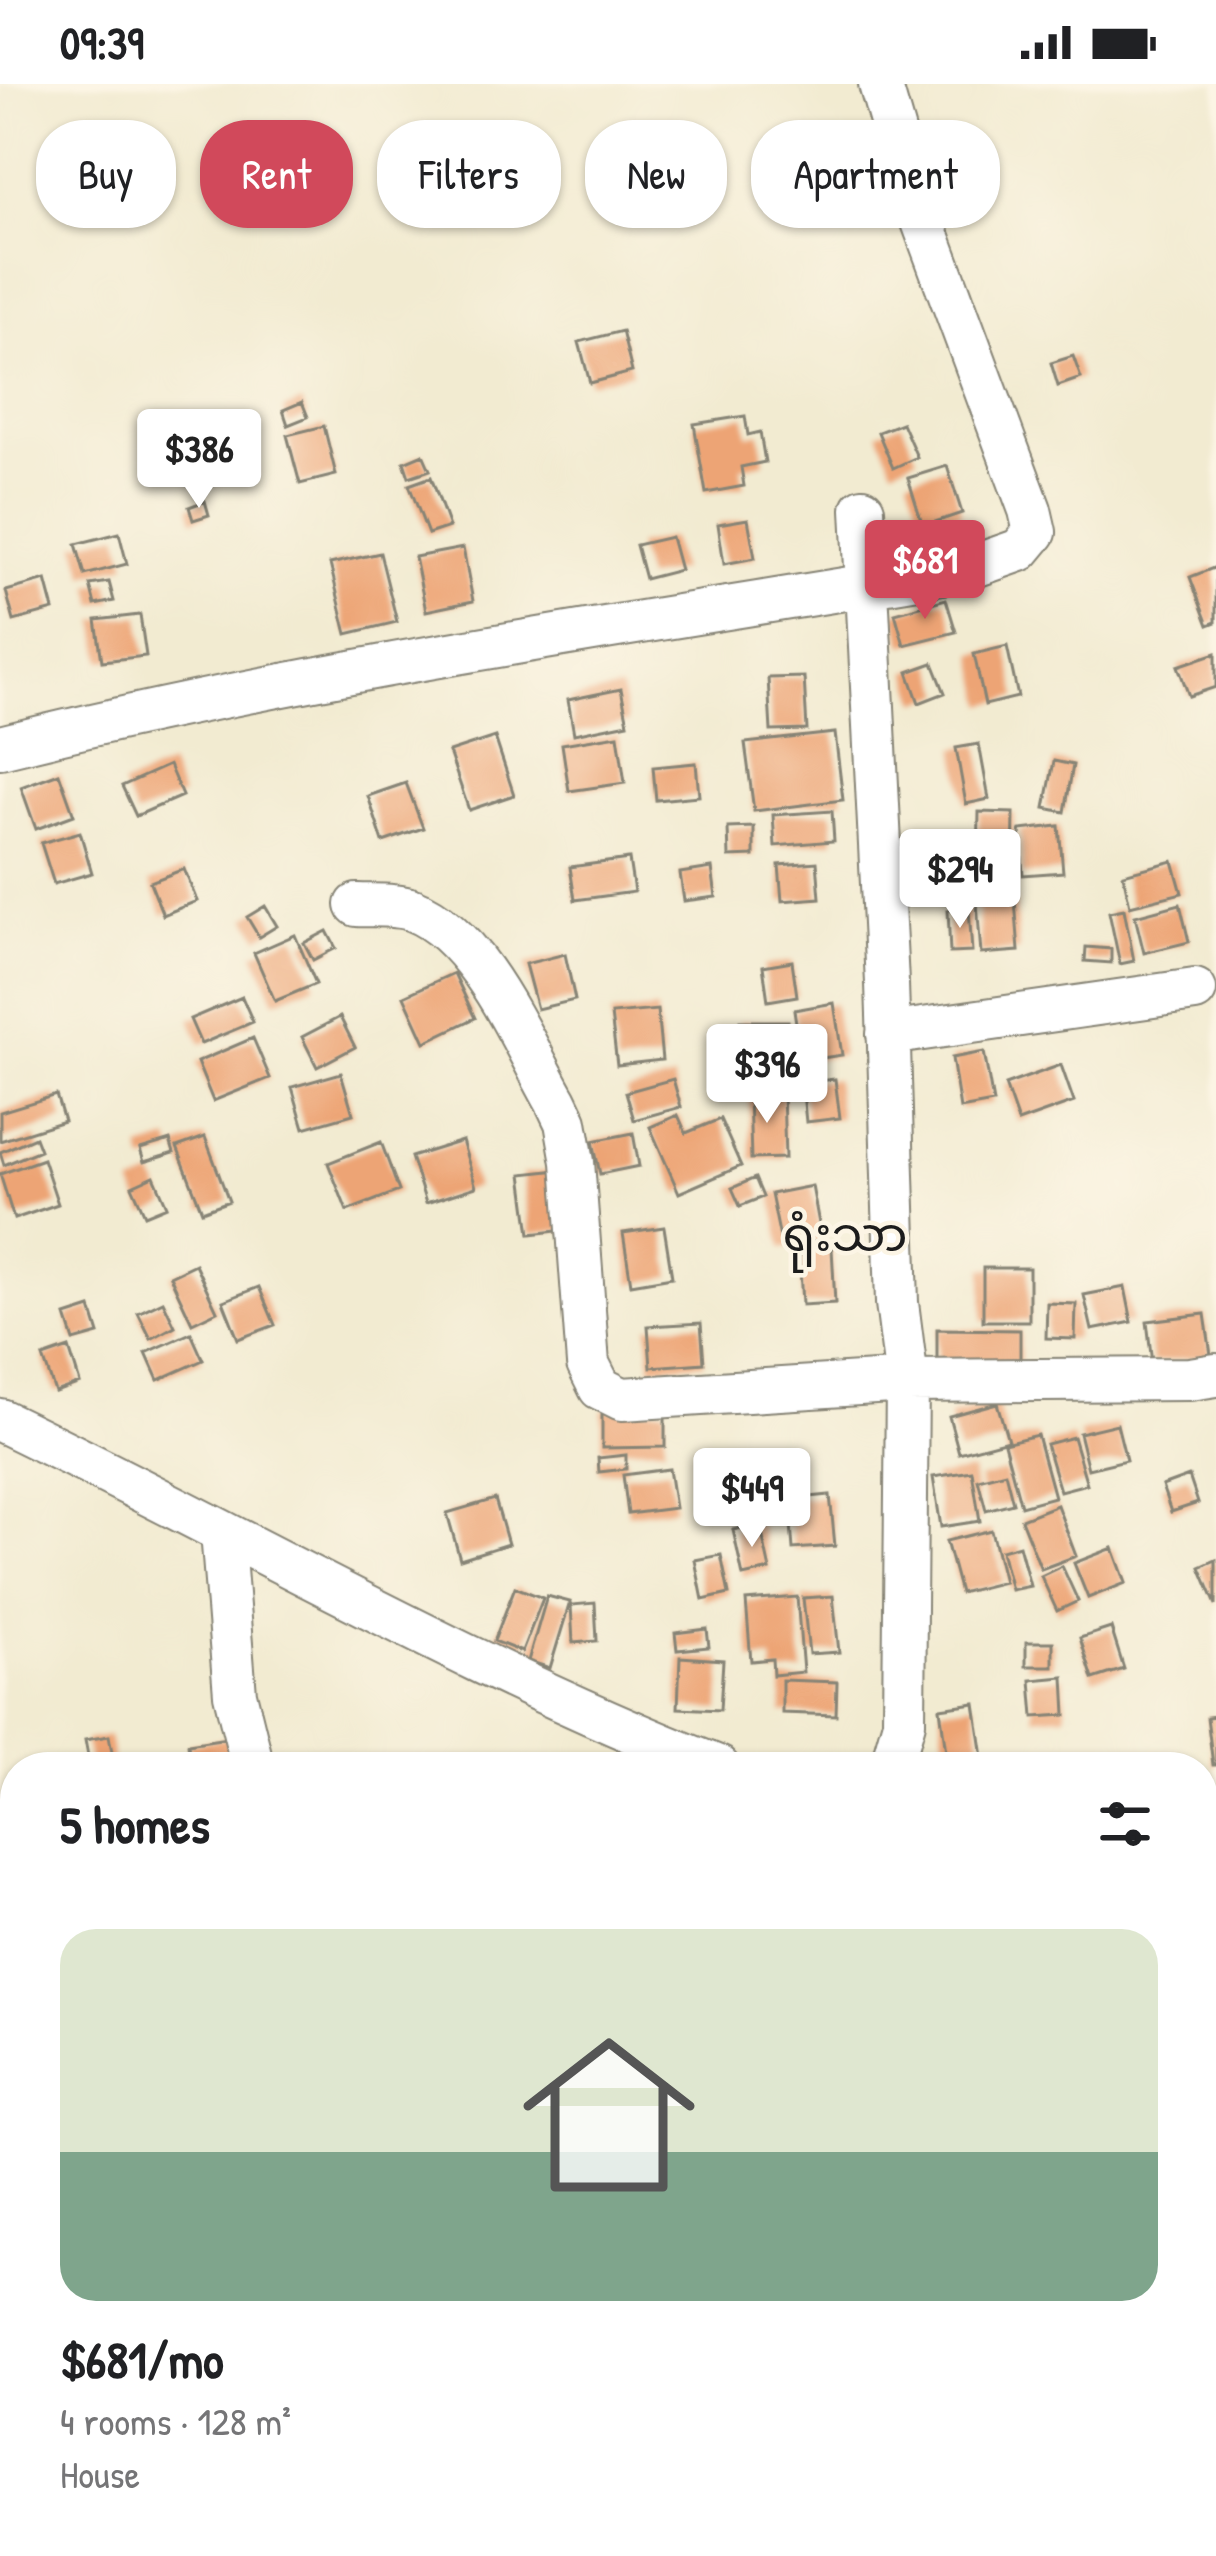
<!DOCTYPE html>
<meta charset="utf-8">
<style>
:root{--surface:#fff;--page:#f6f6f6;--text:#202124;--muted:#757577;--accent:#d1495b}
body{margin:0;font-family:"Patrick Hand","Noto Sans Myanmar",sans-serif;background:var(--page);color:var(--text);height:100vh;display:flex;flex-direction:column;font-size:45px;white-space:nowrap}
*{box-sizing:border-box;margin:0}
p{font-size:39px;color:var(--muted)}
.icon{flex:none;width:66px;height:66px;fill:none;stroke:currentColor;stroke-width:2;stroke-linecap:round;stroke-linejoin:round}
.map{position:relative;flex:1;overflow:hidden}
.panel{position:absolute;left:0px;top:1668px;width:1218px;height:804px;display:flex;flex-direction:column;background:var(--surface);border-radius:48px 48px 0 0;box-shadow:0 3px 9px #0004}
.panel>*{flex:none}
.hud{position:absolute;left:36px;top:36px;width:1146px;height:108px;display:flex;gap:24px}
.price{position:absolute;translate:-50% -102px;padding:0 27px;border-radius:12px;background:#fff;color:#222;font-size:39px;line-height:78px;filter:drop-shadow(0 3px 6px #0008)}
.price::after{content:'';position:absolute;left:50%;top:72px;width:36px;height:27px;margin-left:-18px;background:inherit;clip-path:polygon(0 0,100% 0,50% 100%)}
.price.current{background:var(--accent);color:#fff}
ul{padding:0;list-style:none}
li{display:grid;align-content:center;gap:24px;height:636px;padding:0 60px}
li span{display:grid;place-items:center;height:372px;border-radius:36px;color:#555}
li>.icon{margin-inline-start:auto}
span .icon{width:216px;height:216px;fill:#fffc;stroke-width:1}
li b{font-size:51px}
h2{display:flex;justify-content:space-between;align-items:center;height:144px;padding:0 60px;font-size:51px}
.chip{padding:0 42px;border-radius:48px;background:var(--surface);box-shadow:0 3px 9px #0004;font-size:42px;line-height:108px}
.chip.current{background:var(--accent);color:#fff}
.status{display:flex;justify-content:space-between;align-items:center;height:84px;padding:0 60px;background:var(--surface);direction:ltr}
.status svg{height:33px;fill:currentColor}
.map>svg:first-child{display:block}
.building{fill:#eda475}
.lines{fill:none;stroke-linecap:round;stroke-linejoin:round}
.street-casing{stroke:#878476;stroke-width:46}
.street{stroke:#fff;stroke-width:42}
.labels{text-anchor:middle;stroke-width:9;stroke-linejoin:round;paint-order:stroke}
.quarter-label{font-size:48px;fill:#1c1c1c;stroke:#fcf5e5}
</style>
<div class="status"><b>09:39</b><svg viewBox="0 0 49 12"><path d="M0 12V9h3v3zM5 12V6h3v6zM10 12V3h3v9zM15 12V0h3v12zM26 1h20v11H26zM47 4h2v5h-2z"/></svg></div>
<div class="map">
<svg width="1216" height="2472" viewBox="0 0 1216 2472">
<rect width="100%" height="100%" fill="#fcf5e5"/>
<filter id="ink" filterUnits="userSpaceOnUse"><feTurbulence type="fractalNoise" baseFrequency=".00833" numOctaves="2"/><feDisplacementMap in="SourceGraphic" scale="24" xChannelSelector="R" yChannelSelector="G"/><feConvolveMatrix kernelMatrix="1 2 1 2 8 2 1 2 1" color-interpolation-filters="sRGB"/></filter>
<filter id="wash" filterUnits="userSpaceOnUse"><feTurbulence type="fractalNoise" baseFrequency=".004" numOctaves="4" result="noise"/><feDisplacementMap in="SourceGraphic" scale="48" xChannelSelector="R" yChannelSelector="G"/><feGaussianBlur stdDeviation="2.7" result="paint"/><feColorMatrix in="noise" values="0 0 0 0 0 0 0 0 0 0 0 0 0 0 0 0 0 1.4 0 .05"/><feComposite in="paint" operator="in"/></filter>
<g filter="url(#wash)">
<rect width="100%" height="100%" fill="#f2ebd1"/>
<g id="blocks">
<!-- building -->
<path class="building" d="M 622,247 L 632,288 L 590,299 L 579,258 Z
M 1073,272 L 1081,294 L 1058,302 L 1051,279 Z
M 302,318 L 308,333 L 288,341 L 283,326 Z
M 745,332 L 748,351 L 760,348 L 765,378 L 741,383 L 744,402 L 706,409 L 694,340 Z
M 902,339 L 917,373 L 893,384 L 878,348 Z
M 324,342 L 336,391 L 300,400 L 287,351 Z
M 423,370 L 430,386 L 409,393 L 404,378 Z
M 947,382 L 962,429 L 923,442 L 908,394 Z
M 431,393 L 449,443 L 428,450 L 409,401 Z
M 205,417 L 209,431 L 193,436 L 189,423 Z
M 748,435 L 755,474 L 724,480 L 718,440 Z
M 119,449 L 127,480 L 85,491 L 76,460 Z
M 671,453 L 680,486 L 645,495 L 636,461 Z
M 463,464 L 473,517 L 426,527 L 415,473 Z
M 380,469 L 397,538 L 347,550 L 330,480 Z
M 1216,483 L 1216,538 L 1208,541 L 1190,493 Z
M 46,496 L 54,526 L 14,537 L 6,507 Z
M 109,498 L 114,517 L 95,521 L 90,501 Z
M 946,515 L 956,548 L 904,561 L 895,529 Z
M 140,531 L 146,572 L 102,577 L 96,536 Z
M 1007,562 L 1018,613 L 985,621 L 974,570 Z
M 1216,569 L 1216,603 L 1189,612 L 1178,582 Z
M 933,579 L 945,609 L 919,619 L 908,588 Z
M 804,593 L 807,646 L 771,647 L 768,594 Z
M 621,605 L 628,639 L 574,650 L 568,616 Z
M 835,649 L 843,716 L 754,727 L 745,659 Z
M 618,651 L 625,699 L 569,707 L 562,660 Z
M 495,653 L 514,711 L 469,726 L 449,668 Z
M 979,660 L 989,715 L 966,720 L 956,664 Z
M 1054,677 L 1073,681 L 1065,728 L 1045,724 Z
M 696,679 L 699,712 L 656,716 L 653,683 Z
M 169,681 L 182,712 L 136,732 L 122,702 Z
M 59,689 L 74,731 L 36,745 L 21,703 Z
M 406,699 L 423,744 L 383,758 L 368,712 Z
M 832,727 L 834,757 L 775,762 L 773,731 Z
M 979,728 L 1014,729 L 1013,782 L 978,782 Z
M 1059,742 L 1063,788 L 1023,791 L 1020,746 Z
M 754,743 L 754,772 L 729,773 L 728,744 Z
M 80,748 L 92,789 L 54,800 L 41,759 Z
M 629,775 L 634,808 L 575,816 L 570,783 Z
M 1173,777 L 1182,809 L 1130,822 L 1123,790 Z
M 817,778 L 820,814 L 782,817 L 779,781 Z
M 712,784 L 716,813 L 684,817 L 680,789 Z
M 184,785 L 197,817 L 163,831 L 150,798 Z
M 1015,816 L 1019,867 L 981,870 L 977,819 Z
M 1180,820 L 1189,858 L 1144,869 L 1135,832 Z
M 265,822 L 277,842 L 259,853 L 247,833 Z
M 969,825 L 972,868 L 950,869 L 948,826 Z
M 1124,825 L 1134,877 L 1120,880 L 1109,828 Z
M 327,847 L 336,864 L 313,876 L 304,859 Z
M 295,851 L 316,900 L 275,917 L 254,869 Z
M 1086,863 L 1111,865 L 1111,879 L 1085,877 Z
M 565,870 L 575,916 L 537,925 L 525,880 Z
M 792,877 L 797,912 L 768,917 L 763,882 Z
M 454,889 L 475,934 L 425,958 L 404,912 Z
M 242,913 L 253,938 L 201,960 L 190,935 Z
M 834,919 L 842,971 L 802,977 L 794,926 Z
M 657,926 L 662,976 L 617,981 L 611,930 Z
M 340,933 L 355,963 L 317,983 L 302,953 Z
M 740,937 L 788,937 L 787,986 L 740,985 Z
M 253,954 L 270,994 L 213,1017 L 197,978 Z
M 984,968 L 993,1019 L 960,1025 L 952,974 Z
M 1061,981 L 1074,1018 L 1018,1038 L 1005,1001 Z
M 341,989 L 353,1030 L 304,1044 L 292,1003 Z
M 673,995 L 681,1023 L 634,1036 L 626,1008 Z
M 835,995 L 840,1034 L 806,1038 L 802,999 Z
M 783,1009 L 785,1074 L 751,1075 L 749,1010 Z
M 56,1011 L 64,1037 L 0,1057 L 0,1028 Z
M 678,1031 L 686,1049 L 720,1035 L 741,1082 L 679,1109 L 650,1043 Z
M 633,1049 L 639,1082 L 600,1090 L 593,1057 Z
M 35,1053 L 40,1066 L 4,1081 L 0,1068 Z
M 205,1053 L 229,1117 L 202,1127 L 177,1063 Z
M 170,1056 L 174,1069 L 144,1078 L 140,1065 Z
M 462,1057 L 476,1103 L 426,1119 L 411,1073 Z
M 381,1058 L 399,1107 L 347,1127 L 328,1079 Z
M 43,1075 L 58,1120 L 14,1135 L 0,1090 Z
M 559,1086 L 566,1146 L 530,1150 L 522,1090 Z
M 154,1092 L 167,1122 L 145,1131 L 132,1102 Z
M 755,1094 L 763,1113 L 740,1122 L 732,1104 Z
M 812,1102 L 822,1156 L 782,1164 L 771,1110 Z
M 664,1143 L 672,1193 L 631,1200 L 623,1149 Z
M 832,1164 L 835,1219 L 802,1221 L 799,1166 Z
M 195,1180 L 217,1227 L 192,1239 L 170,1192 Z
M 983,1184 L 1029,1184 L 1029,1237 L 983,1237 Z
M 259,1203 L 275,1241 L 238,1255 L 223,1217 Z
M 1125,1203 L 1132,1238 L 1092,1246 L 1084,1211 Z
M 163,1217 L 175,1242 L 151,1255 L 138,1229 Z
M 1047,1219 L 1076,1220 L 1075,1255 L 1046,1254 Z
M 91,1224 L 99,1250 L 74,1257 L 66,1232 Z
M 1205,1230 L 1211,1271 L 1152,1279 L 1147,1237 Z
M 701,1239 L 704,1279 L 651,1283 L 648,1242 Z
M 937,1245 L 1020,1246 L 1020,1279 L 937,1279 Z
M 191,1249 L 203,1276 L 158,1296 L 146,1269 Z
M 69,1264 L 80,1299 L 55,1308 L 43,1273 Z
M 997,1319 L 1008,1356 L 959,1369 L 949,1332 Z
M 602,1325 L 665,1325 L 665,1363 L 602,1364 Z
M 1117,1340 L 1126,1376 L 1088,1385 L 1079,1349 Z
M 1037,1351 L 1054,1413 L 1021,1422 L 1004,1359 Z
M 1073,1353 L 1087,1400 L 1060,1407 L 1046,1360 Z
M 626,1371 L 626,1385 L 599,1388 L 598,1374 Z
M 669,1385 L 675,1424 L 628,1430 L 623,1391 Z
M 972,1387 L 980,1437 L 941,1443 L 933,1393 Z
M 1005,1388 L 1013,1419 L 986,1426 L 978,1395 Z
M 1189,1392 L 1198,1419 L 1171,1428 L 1162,1402 Z
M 830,1411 L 835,1462 L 793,1465 L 789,1415 Z
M 495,1415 L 508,1460 L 460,1475 L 447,1429 Z
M 1057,1421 L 1076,1472 L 1041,1485 L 1021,1435 Z
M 760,1440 L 770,1486 L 743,1492 L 733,1446 Z
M 991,1446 L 1004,1498 L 960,1509 L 946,1457 Z
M 1019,1461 L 1030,1502 L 1011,1506 L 1001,1466 Z
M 1113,1464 L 1126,1499 L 1088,1514 L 1074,1479 Z
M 721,1471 L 729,1510 L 703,1516 L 695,1476 Z
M 1216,1476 L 1216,1521 L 1200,1483 Z
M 1062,1482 L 1078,1517 L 1057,1527 L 1041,1492 Z
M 515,1503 L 543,1514 L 522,1568 L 494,1557 Z
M 547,1512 L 570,1518 L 550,1584 L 528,1577 Z
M 833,1512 L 839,1568 L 809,1570 L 803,1514 Z
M 797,1513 L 803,1588 L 773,1591 L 772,1575 L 751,1577 L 746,1517 Z
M 595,1519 L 597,1557 L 573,1559 L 571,1521 Z
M 1111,1544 L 1124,1585 L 1093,1595 L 1080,1554 Z
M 707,1545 L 709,1563 L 677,1566 L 675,1549 Z
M 1026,1558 L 1053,1558 L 1053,1582 L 1026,1582 Z
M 680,1573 L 723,1576 L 720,1626 L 678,1624 Z
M 1064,1593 L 1066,1631 L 1034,1633 L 1031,1596 Z
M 782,1596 L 837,1598 L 836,1631 L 782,1629 Z
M 975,1619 L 984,1680 L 948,1683 L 940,1624 Z
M 1216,1632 L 1216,1681 L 1213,1681 L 1207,1633 Z
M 109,1652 L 114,1679 L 90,1683 L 85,1656 Z
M 240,1652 L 245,1683 L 191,1683 L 188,1660 Z
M 1216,1978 L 1216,2089 L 1214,2089 L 1203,2043 L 1203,1981 Z
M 1216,2355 L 1216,2392 L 1212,2393 L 1204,2357 Z
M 830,2457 L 862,2457 L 863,2472 L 831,2472 Z"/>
</g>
</g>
<g filter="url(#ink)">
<use href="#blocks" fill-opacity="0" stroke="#878476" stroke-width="3"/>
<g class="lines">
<defs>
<path id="street" d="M 863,425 L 887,899 L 897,1219 L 907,1297 L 904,1638 L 891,1683
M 0,663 C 318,584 644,539 966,485 L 1020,466 L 1035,448 L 1030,426 L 909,100 L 880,0
M 357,821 C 374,822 397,820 413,826 C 480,852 522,958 556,1017 L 566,1038 L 573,1078 L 588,1280 L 600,1304 L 622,1315 L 907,1297 L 1190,1295 L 1216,1291
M 888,950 L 1195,906
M 0,1336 C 239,1451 470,1586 718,1683
M 222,1448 L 235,1610 L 253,1683
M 1203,1834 L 1216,1834
M 788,2472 L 788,2457"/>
</defs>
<!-- street casing -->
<use href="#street" class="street-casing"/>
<!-- street -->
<use href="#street" class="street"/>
</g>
</g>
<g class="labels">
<!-- quarter labels -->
<g class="quarter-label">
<text x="845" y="1167">ရုံးသာ</text>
</g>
</g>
</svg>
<b class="price" style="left:199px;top:427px">$386</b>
<b class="price current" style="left:925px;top:538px">$681</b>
<b class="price" style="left:960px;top:847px">$294</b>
<b class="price" style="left:767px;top:1042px">$396</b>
<b class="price" style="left:752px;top:1466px">$449</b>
<div class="hud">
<a class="chip">Buy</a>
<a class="chip current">Rent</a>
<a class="chip">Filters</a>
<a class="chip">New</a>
<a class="chip">Apartment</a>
</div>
<section class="panel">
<h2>5 homes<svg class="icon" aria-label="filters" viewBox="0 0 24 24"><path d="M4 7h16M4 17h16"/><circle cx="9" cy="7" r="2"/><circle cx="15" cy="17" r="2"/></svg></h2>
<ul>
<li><span style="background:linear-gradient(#dfe7d0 60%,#7fa58c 0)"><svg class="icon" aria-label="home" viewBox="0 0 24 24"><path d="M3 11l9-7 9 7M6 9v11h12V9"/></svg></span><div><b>$681/mo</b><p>4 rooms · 128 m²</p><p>House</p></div></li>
</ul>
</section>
</div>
